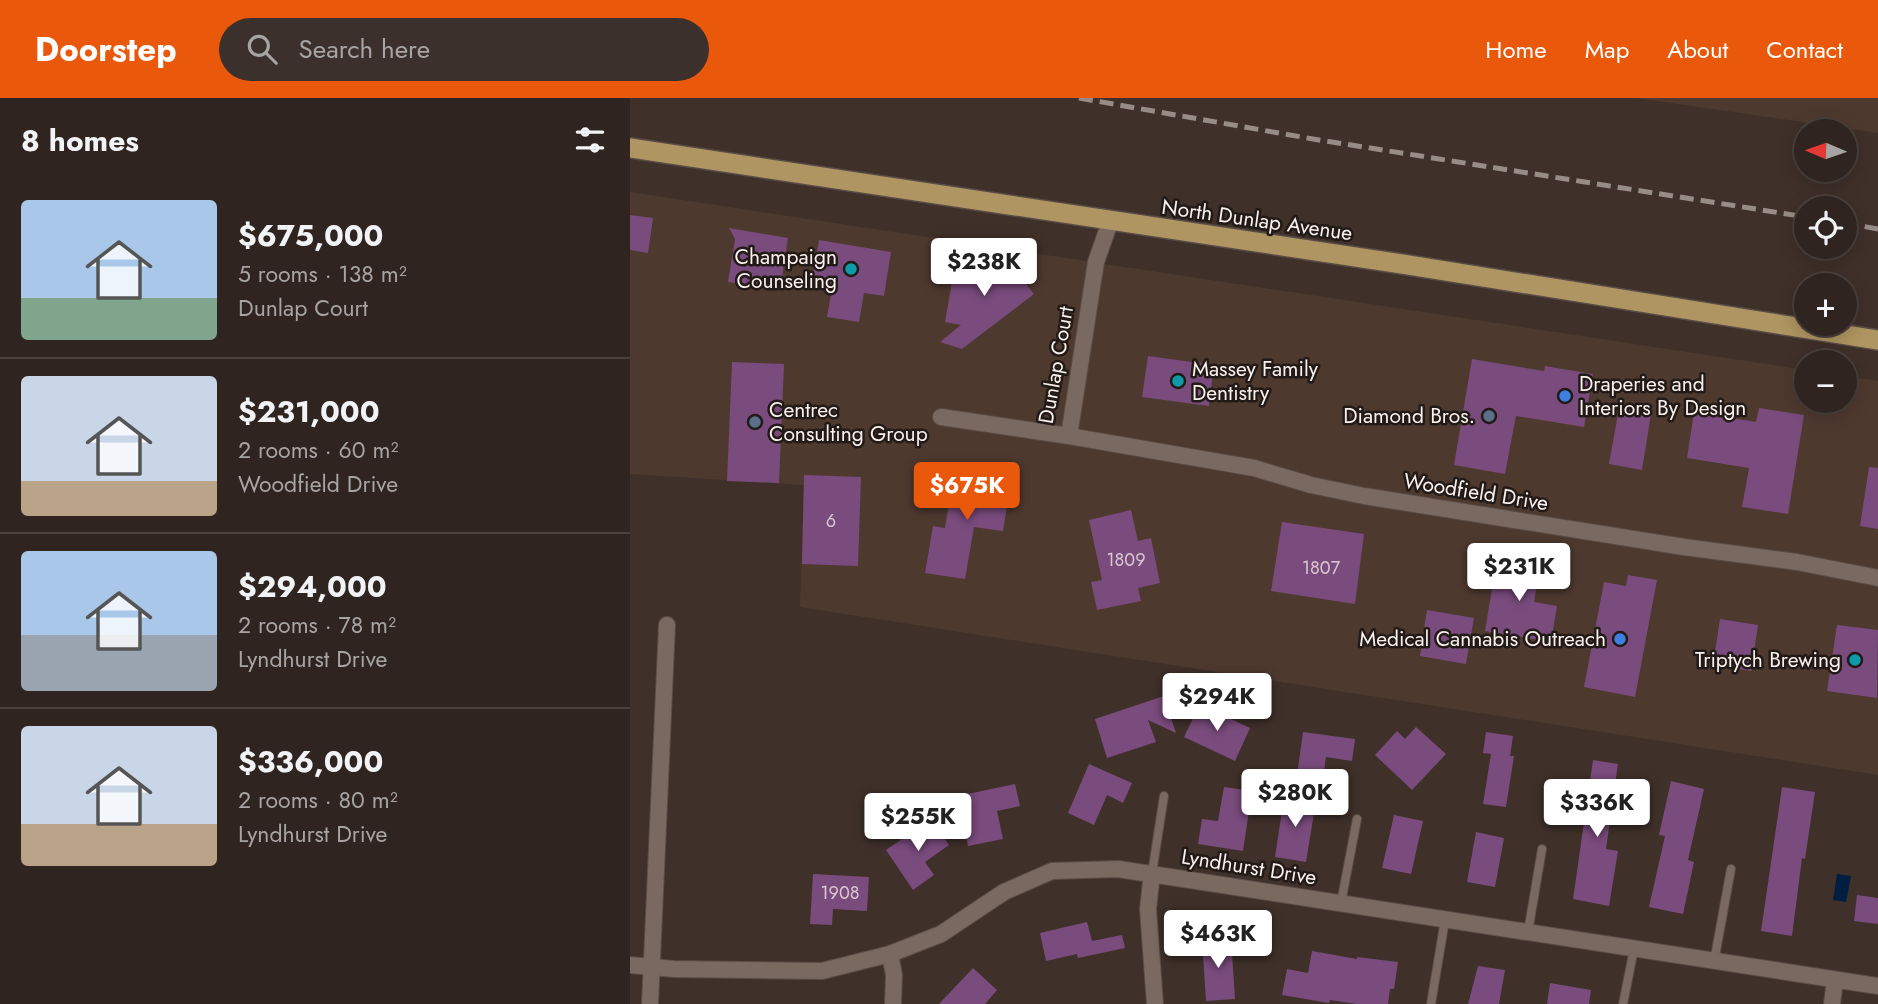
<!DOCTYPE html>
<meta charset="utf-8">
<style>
:root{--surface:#2f241f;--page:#3b302c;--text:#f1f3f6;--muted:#a7a4a4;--line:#4a413d;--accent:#ea580c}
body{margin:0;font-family:Jost,sans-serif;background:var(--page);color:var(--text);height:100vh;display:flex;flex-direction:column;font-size:26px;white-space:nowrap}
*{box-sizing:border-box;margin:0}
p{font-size:23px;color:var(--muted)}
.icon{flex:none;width:38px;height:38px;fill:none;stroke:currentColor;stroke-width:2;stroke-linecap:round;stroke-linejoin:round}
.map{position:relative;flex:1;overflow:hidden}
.drawer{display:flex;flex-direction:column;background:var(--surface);width:630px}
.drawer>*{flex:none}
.needle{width:46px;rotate:272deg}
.tools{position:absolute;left:1164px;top:21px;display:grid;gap:14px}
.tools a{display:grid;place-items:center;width:63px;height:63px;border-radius:50%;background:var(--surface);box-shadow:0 4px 18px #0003,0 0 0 2px var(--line);font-size:35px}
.price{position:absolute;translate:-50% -60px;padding:0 16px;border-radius:7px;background:#fff;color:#222;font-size:23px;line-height:46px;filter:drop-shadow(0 2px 4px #0008)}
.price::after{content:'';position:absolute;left:50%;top:42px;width:21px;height:16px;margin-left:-10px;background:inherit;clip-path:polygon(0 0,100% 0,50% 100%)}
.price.selected{background:var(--accent);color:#fff}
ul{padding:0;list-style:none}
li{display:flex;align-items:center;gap:21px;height:175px;padding:0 21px}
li+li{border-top:2px solid var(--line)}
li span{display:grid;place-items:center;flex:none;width:196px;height:140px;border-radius:7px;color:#555}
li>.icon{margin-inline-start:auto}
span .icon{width:84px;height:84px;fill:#fffc;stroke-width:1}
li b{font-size:30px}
h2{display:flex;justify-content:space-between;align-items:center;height:84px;padding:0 21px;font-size:30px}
header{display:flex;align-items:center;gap:42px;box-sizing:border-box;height:98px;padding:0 35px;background:var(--accent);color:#fff}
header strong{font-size:33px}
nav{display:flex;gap:38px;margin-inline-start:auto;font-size:24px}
.search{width:490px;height:63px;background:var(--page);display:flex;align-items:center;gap:18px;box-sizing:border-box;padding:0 24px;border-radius:38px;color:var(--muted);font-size:26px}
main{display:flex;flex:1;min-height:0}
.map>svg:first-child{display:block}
.built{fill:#4e392f}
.water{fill:#001e41}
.building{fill:#7a4b7d}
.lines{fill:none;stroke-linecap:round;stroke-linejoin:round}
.service-casing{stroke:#594c46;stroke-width:10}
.minor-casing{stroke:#594c46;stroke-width:18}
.primary-casing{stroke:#594c46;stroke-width:22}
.service{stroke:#7a6961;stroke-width:8}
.minor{stroke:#7a6961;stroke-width:16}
.primary{stroke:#ae9561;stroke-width:19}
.rail{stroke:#988c86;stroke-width:5;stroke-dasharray:14 7;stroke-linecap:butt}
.culture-dot{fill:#0f9aa8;stroke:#211a17;stroke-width:2.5}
.shop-dot{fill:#3f7fe0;stroke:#211a17;stroke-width:2.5}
.service-dot{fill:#5c6f8a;stroke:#211a17;stroke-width:2.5}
.labels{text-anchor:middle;stroke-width:5;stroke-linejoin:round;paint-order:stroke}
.number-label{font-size:18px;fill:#dac7d0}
.street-label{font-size:21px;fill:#faf0ec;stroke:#211a17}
.poi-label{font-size:21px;fill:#faf0ec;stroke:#211a17;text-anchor:end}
</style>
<header>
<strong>Doorstep</strong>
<div class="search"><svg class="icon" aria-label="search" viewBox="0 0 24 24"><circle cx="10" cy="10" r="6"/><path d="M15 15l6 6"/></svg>Search here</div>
<nav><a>Home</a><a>Map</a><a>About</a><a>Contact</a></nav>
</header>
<main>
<section class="drawer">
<h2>8 homes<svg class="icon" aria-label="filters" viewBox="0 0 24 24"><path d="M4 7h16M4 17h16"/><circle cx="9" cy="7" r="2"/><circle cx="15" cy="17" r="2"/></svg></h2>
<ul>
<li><span style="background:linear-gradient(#a9c7e8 70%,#7fa58c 0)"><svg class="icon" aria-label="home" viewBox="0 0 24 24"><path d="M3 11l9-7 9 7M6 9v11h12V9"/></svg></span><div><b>$675,000</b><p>5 rooms · 138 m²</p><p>Dunlap Court</p></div></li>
<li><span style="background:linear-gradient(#c9d6e8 75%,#b9a48a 0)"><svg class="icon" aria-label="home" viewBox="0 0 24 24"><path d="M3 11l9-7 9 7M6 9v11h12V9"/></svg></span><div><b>$231,000</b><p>2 rooms · 60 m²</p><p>Woodfield Drive</p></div></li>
<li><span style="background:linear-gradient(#a9c7e8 60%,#9aa5b1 0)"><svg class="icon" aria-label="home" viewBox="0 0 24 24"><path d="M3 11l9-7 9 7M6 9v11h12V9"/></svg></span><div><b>$294,000</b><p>2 rooms · 78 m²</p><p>Lyndhurst Drive</p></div></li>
<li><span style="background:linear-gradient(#c9d6e8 70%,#b9a48a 0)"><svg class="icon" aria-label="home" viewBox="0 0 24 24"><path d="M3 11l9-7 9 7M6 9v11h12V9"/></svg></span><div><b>$336,000</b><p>2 rooms · 80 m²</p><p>Lyndhurst Drive</p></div></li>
</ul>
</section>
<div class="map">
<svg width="1248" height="906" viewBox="0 0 1248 906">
<rect width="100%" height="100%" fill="#3f3029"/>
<!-- built -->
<path class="built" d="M 1006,0 L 1248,0 L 1248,35 Z
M 0,94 L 1176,272 L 1176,303 L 1214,303 L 1215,278 L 1248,283 L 1248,677 L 170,509 L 174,387 L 0,376 Z"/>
<!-- water -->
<path class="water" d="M 1207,776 L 1221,778 L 1216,804 L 1203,802 Z"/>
<!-- building -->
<path class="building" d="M 0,117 L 23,120 L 18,155 L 0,152 Z
M 99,130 L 158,140 L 150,192 L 98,184 L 105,141 Z
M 189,142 L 261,154 L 254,198 L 234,195 L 229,224 L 197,219 L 202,191 L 181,188 Z
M 350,159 L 386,162 L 389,166 L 393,167 L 392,181 L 404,196 L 332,251 L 310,244 L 331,227 L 315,224 L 323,178 Z
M 518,258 L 584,267 L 579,308 L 512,299 Z
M 842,261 L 914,273 L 915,268 L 963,276 L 954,329 L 886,318 L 875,376 L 824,367 Z
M 102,264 L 154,266 L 149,385 L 97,383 Z
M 989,310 L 1021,316 L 1012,372 L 979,366 Z
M 1129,310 L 1174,317 L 1158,416 L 1112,409 L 1119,370 L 1057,360 L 1064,314 L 1126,324 Z
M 1239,369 L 1248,370 L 1248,431 L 1230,428 Z
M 324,374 L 381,383 L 373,433 L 344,429 L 335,481 L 295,475 L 303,428 L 315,430 Z
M 174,377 L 231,379 L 228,468 L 172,466 Z
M 501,412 L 508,443 L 521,440 L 530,485 L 508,490 L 511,503 L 467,512 L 461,484 L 472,482 L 459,422 Z
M 652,424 L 734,436 L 725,506 L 641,493 Z
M 867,460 L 910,467 L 904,504 L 927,508 L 921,544 L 855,533 Z
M 998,477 L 1027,482 L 1005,599 L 954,589 L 974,484 L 996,488 Z
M 797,512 L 844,520 L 836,566 L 790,558 Z
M 1090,521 L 1128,527 L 1121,573 L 1083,567 Z
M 1207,527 L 1248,532 L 1247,600 L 1197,593 Z
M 534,598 L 546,635 L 518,622 L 526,644 L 477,660 L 465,621 Z
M 570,606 L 620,630 L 605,663 L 554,639 Z
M 786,629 L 816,656 L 782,692 L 745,657 L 767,633 L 775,641 Z
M 673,634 L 725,641 L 722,663 L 696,659 L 692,687 L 689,686 L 686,702 L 665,692 Z
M 856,634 L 883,638 L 880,658 L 884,658 L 876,709 L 853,706 L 861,656 L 853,655 Z
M 963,662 L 988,666 L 976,751 L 988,753 L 979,808 L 943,801 Z
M 459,666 L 502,685 L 493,705 L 477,697 L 464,727 L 438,715 Z
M 1041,683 L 1074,691 L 1058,762 L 1064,764 L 1053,816 L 1019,809 L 1035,738 L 1029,737 Z
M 385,686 L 390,708 L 367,713 L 373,741 L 338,748 L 328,698 Z
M 594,689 L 622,693 L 613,753 L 568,746 L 572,721 L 588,723 Z
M 1152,689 L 1185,694 L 1175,761 L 1172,760 L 1162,838 L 1131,833 Z
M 654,700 L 686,703 L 676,764 L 645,759 Z
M 764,717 L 793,723 L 781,776 L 752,770 Z
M 301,721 L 319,747 L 295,764 L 304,777 L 283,792 L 256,752 Z
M 846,734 L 874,740 L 865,789 L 837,784 Z
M 183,776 L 239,779 L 237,813 L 203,811 L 202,827 L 180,826 Z
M 1227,797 L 1248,800 L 1248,826 L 1224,823 Z
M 457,824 L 462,843 L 492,837 L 495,850 L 448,860 L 447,856 L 416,863 L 410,835 Z
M 601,840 L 605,901 L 576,903 L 572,842 Z
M 682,853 L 727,861 L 727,859 L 768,864 L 764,891 L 760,891 L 758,906 L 727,906 L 700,902 L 699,905 L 652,897 L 657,871 L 678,875 Z
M 848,868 L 875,872 L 869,906 L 838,906 Z
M 343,870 L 367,892 L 355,906 L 309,906 Z
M 920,885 L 961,892 L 959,906 L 917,906 Z"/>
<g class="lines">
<defs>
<path id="service" d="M 522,775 L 534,698
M 711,805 L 727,721
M 898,834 L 912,751
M 1084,864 L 1101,771
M 801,906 L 815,822
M 993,906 L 1004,851"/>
<path id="minor" d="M 311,319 L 439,338 L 466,164 L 480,124
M 439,338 L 624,370 L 681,387 L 734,398 L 1054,449 L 1167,464 L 1248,480
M 522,775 L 518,811 L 525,906
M 260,856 L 264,877 L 263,906
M 0,867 L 44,871 L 192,873 L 260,856 L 311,836 L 374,794 L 422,773 L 488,771 L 1248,888
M 20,906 L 37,527
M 1202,906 L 1205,882"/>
<path id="primary" d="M 0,50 L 772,166 L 1248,242"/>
</defs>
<!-- service casing -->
<use href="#service" class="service-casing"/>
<!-- minor casing -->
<use href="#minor" class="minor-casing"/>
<!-- primary casing -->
<use href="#primary" class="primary-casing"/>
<!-- service -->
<use href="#service" class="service"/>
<!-- minor -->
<use href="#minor" class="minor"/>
<!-- primary -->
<use href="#primary" class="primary"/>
<!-- rail -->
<path class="rail" d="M 449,0 L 683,41 L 1176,119
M 1214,125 L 1248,131"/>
</g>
<!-- markers -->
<g class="culture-dot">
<circle cx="221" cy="171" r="7"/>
<circle cx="548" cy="283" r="7"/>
<circle cx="1225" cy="562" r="7"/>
</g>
<g class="shop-dot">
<circle cx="935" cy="298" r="7"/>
<circle cx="990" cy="541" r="7"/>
</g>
<g class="service-dot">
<circle cx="859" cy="318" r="7"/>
<circle cx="125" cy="324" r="7"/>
</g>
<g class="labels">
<!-- number labels -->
<g class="number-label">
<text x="201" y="429">6</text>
<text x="496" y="468">1809</text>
<text x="691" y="476">1807</text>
<text x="210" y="801">1908</text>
</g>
<!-- street labels -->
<g class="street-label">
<text transform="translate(627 122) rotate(8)" y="7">North Dunlap Avenue</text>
<text transform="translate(426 267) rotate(-80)" y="7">Dunlap Court</text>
<text transform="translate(846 394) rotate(9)" y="7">Woodfield Drive</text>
<text transform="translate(619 769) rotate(9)" y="7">Lyndhurst Drive</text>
</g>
<!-- poi labels -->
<g class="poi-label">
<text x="207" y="166">Champaign<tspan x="207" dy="24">Counseling</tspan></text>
<text x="562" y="278" text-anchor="start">Massey Family<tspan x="562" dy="24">Dentistry</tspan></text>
<text x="949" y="293" text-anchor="start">Draperies and<tspan x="949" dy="24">Interiors By Design</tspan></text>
<text x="139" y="319" text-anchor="start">Centrec<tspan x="139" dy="24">Consulting Group</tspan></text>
<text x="845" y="325">Diamond Bros.</text>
<text x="976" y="548">Medical Cannabis Outreach</text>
<text x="1211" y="569">Triptych Brewing</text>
</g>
</g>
</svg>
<div class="tools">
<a><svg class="needle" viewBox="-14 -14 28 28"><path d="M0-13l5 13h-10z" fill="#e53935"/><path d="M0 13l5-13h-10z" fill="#a7a4a4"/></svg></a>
<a><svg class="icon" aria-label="locate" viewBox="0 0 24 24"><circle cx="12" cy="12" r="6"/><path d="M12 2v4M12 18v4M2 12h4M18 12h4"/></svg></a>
<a>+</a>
<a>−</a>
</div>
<b class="price" style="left:354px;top:200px">$238K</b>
<b class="price selected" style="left:337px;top:424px">$675K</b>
<b class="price" style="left:889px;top:505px">$231K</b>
<b class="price" style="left:587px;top:635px">$294K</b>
<b class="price" style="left:665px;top:731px">$280K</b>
<b class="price" style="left:967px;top:741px">$336K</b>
<b class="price" style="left:288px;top:755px">$255K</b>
<b class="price" style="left:588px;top:872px">$463K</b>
</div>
</main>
